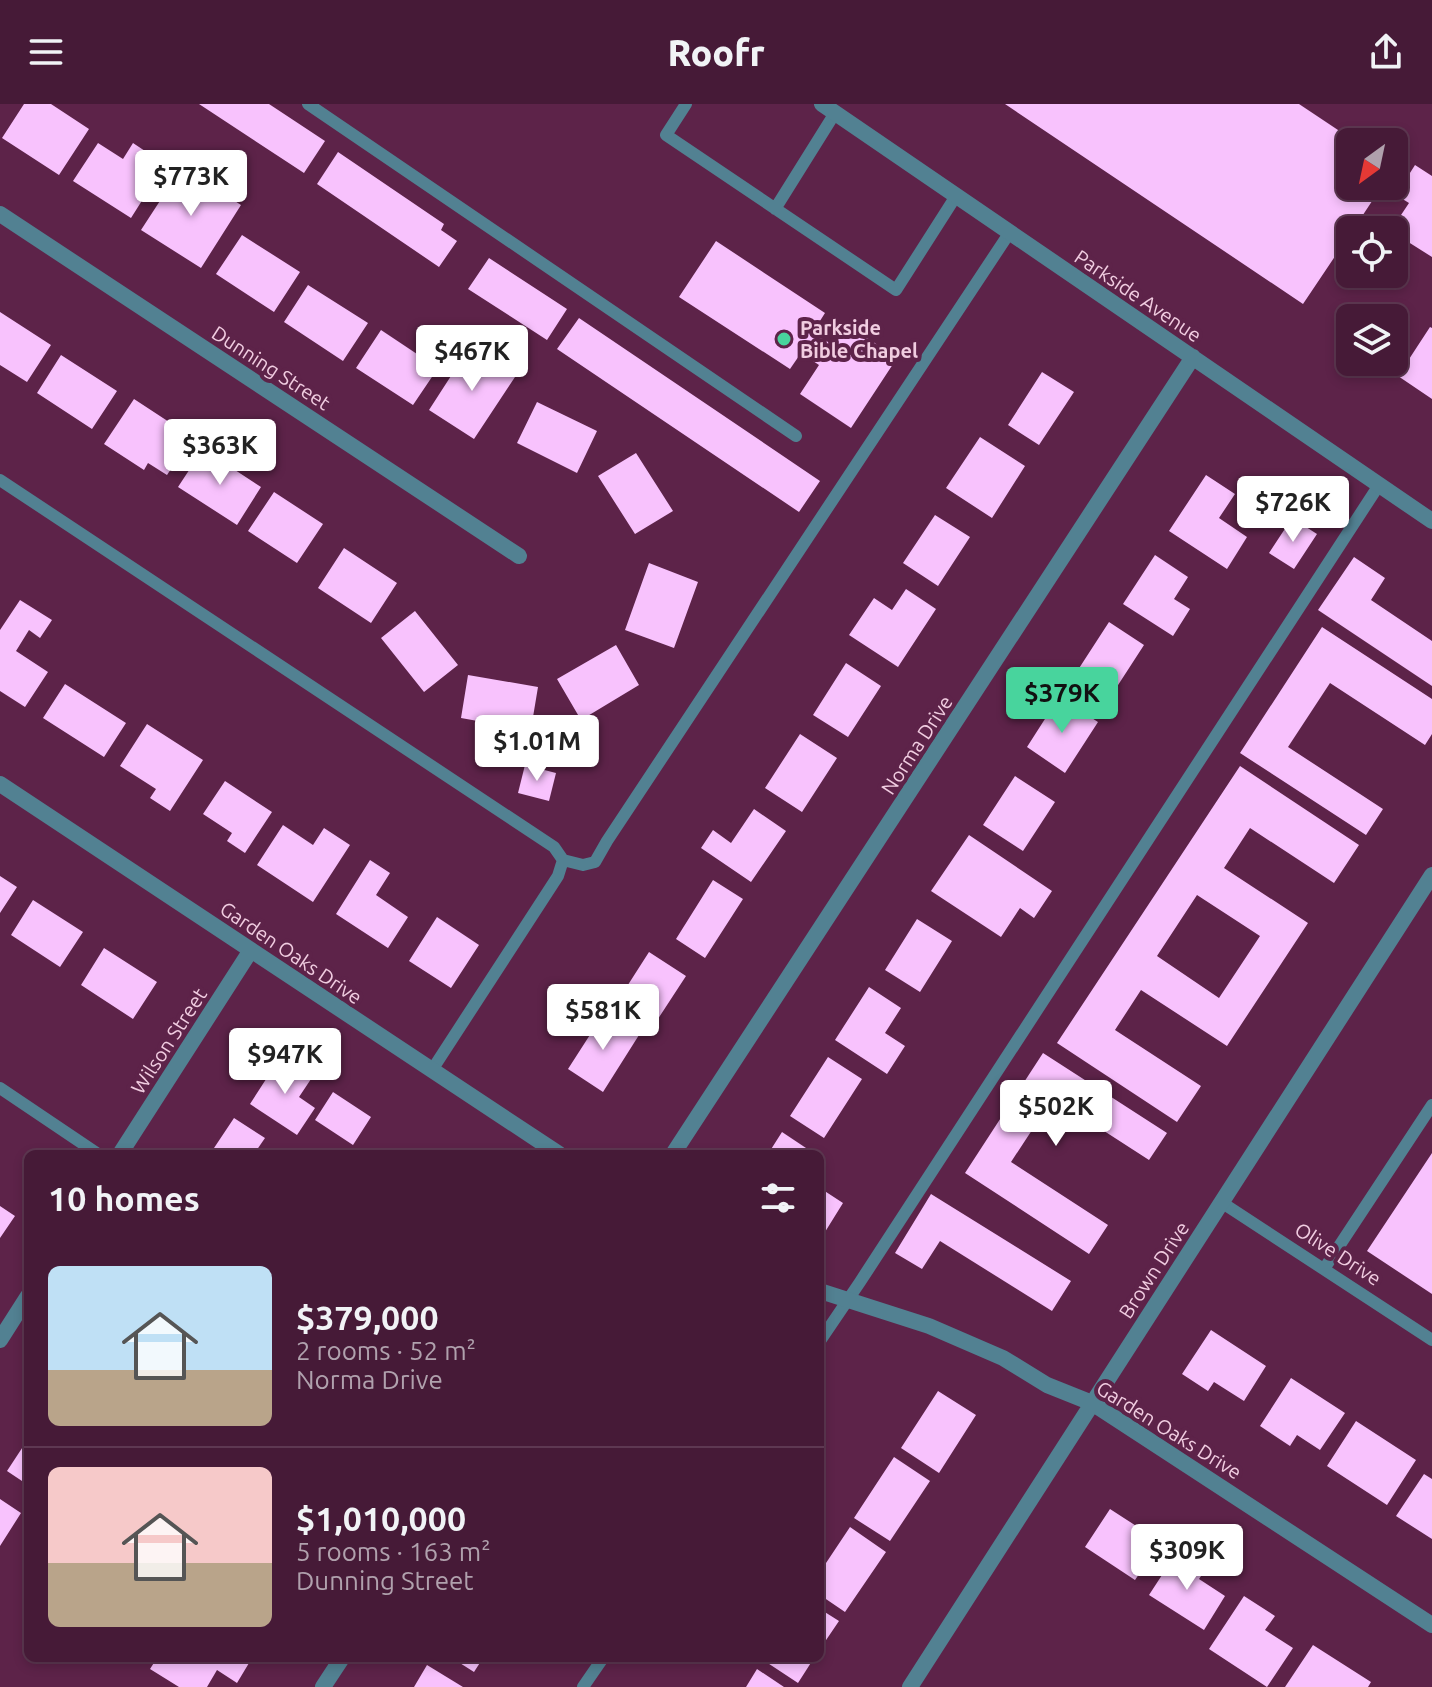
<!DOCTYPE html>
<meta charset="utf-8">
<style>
:root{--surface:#461a37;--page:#4d233f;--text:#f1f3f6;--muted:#b0a1ad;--line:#5e3852;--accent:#48d49d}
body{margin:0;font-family:Ubuntu,sans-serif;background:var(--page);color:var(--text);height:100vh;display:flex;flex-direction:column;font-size:30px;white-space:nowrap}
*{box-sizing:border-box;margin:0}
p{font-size:26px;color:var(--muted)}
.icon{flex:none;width:44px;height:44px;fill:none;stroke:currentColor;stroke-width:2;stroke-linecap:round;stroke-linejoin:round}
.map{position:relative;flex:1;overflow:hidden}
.details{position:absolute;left:24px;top:1046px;width:800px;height:512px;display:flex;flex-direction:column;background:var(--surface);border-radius:12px;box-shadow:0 4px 12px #0003,0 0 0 2px var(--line)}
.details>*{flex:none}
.needle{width:52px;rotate:213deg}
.buttons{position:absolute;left:1336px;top:24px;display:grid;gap:16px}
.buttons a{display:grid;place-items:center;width:72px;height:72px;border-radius:12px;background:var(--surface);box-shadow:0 4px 12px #0003,0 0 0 2px var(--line);font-size:40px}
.price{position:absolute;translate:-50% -68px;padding:0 18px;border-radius:8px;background:#fff;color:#222;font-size:26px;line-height:52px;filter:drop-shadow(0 2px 4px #0008)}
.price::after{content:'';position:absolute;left:50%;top:48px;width:24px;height:18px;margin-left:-12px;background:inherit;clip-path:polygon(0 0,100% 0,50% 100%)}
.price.on{background:var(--accent);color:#111}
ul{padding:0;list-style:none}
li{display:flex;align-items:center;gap:24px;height:200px;padding:0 24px}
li+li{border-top:2px solid var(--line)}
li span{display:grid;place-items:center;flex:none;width:224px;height:160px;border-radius:12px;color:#555}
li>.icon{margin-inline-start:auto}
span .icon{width:96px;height:96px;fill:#fffc;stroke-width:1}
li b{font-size:34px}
h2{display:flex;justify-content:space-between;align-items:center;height:96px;padding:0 24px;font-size:34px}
header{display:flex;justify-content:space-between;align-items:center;height:104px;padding:0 24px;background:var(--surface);font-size:36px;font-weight:800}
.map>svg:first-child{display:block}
.building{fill:#f8c2fd;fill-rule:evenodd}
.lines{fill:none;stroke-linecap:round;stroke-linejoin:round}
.service{stroke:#528192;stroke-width:12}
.minor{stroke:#528192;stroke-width:16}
.poi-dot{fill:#48d49d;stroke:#5d2349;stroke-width:3}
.labels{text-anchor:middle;stroke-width:8;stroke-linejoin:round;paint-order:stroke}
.street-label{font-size:20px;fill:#f1cde1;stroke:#5d2349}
.poi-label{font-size:20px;font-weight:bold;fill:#f1cde1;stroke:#5d2349;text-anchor:start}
</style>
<header><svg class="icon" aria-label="menu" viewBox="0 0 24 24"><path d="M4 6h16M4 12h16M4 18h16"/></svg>Roofr<svg class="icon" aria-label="share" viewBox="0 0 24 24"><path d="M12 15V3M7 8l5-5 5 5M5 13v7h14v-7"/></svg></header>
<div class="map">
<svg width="1432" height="1583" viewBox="0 0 1432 1583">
<rect width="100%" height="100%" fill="#5d2349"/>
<!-- building -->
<path class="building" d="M 24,0 L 51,0 L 89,25 L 59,71 L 2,34 Z
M 199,0 L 269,0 L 325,37 L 304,69 Z
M 1005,0 L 1299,0 L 1356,38 L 1350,38 L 1350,82 L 1382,82 L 1353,126 L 1350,126 L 1350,130 L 1303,200 Z
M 98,39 L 123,55 L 133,39 L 154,53 L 144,69 L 155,76 L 131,114 L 73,77 Z
M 338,48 L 444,120 L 441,126 L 457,137 L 439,163 L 317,80 Z
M 1415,61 L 1432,72 L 1432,153 L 1394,129 L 1394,126 L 1391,126 L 1409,99 L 1396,91 Z
M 182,63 L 241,101 L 201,164 L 141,126 Z
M 242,131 L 300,168 L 274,208 L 216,170 Z
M 716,137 L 825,209 L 813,228 L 834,242 L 848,221 L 897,254 L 851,324 L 800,290 L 819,261 L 801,249 L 790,265 L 679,193 Z
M 489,154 L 567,205 L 547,236 L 468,185 Z
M 308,181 L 368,219 L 343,257 L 284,218 Z
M 0,208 L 51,241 L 27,278 L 0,261 Z
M 579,214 L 820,377 L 799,408 L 557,245 Z
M 1430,223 L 1432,224 L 1432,295 L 1398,272 Z
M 381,226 L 438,264 L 413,301 L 356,264 Z
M 469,244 L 515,273 L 474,335 L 429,306 Z
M 61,251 L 117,287 L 92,325 L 37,289 Z
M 1042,268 L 1074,288 L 1039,341 L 1008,321 Z
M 134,295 L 192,333 L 167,371 L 148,359 L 144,366 L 104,340 Z
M 537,298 L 597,327 L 577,369 L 517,339 Z
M 980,333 L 1025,362 L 992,414 L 946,384 Z
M 203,345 L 261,383 L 237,421 L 178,383 Z
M 636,349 L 673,407 L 635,430 L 598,372 Z
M 1206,371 L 1235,390 L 1219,414 L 1247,433 L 1227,465 L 1169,427 Z
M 274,388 L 323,420 L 297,459 L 248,427 Z
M 935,411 L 970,433 L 938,482 L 903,459 Z
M 1292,414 L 1317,430 L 1294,465 L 1269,449 Z
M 344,444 L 397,479 L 371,519 L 318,484 Z
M 1155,451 L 1188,473 L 1174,495 L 1190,505 L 1173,532 L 1123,500 Z
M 1354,453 L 1385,474 L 1371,496 L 1432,537 L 1432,582 L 1318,506 Z
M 649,459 L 698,478 L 674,544 L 625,526 Z
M 906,485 L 936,505 L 898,563 L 849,531 L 874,494 L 892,506 Z
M 20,496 L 52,516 L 40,534 L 29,526 L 16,547 L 48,568 L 25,603 L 0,587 L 0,526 Z
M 415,507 L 458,561 L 424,588 L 381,534 Z
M 1109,518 L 1144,541 L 1109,595 L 1074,572 Z
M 1322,523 L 1432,595 L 1432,630 L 1425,641 L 1330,579 L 1288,643 L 1383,705 L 1366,731 L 1240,649 Z
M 616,541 L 639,581 L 581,616 L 557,575 Z
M 846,559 L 881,582 L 848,633 L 813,611 Z
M 468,571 L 538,583 L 528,643 L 497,637 L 500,621 L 461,614 Z
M 65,580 L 126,619 L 104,653 L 43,614 Z
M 1059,593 L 1098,618 L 1065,669 L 1027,643 Z
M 147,620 L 203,656 L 170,707 L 150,694 L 156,685 L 120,662 Z
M 800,630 L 837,654 L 802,708 L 765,684 Z
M 525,661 L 556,669 L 549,697 L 518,689 Z
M 1240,662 L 1359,741 L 1334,779 L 1250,724 L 1224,764 L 1308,819 L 1227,942 L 1141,886 L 1115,926 L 1201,982 L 1177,1018 L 1057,939 ZM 1197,791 L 1260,832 L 1219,894 L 1157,852 Z
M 1015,672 L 1055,698 L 1023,747 L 983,721 Z
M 225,677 L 272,708 L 245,749 L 227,737 L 232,729 L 203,710 Z
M 754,705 L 786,727 L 751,778 L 701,744 L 713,726 L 731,739 Z
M 283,721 L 313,741 L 324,724 L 350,741 L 313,798 L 257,761 Z
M 969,731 L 1052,787 L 1034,814 L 1020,804 L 1001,833 L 931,787 Z
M 370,756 L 390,769 L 376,791 L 408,813 L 388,844 L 336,810 Z
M 0,772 L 17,783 L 0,809 Z
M 713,776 L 743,795 L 705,854 L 676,835 Z
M 33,796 L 83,828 L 60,863 L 11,831 Z
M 437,813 L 479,841 L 451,884 L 409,857 Z
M 917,815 L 952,837 L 920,888 L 885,866 Z
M 104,844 L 157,878 L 133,915 L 81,881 Z
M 649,848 L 686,872 L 654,921 L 617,898 Z
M 869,883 L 901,904 L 885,929 L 905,942 L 887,970 L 835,936 Z
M 604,909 L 639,931 L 603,988 L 568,965 Z
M 1043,949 L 1167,1029 L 1149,1056 L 1053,994 L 1011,1058 L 1108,1121 L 1089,1150 L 965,1069 Z
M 281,952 L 313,972 L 299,993 L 315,1004 L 297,1031 L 250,1000 Z
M 828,953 L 862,975 L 824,1034 L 790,1012 Z
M 333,988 L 371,1013 L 353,1041 L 315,1016 Z
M 234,1014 L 265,1034 L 254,1050 L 210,1050 Z
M 782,1028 L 815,1050 L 768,1050 Z
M 1432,1049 L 1432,1190 L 1367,1147 Z
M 820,1084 L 843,1099 L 825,1128 L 820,1124 Z
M 931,1090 L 1071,1177 L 1052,1207 L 940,1137 L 922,1165 L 895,1149 Z
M 0,1102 L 15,1112 L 0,1134 Z
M 1211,1226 L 1266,1262 L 1244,1297 L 1214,1278 L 1208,1287 L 1182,1270 Z
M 1291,1274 L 1345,1309 L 1320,1346 L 1297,1331 L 1290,1342 L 1260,1322 Z
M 938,1287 L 976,1311 L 939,1369 L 901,1344 Z
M 1356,1317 L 1416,1356 L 1387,1401 L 1327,1362 Z
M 28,1335 L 28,1381 L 7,1367 Z
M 894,1353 L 930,1377 L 890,1437 L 854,1414 Z
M 1424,1370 L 1432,1375 L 1432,1435 L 1396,1412 Z
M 0,1395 L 21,1409 L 0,1442 Z
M 1110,1405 L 1161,1438 L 1135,1476 L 1085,1443 Z
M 850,1423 L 886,1448 L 845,1508 L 820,1491 L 820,1468 Z
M 1177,1448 L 1205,1466 L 1199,1475 L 1225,1492 L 1204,1526 L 1149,1491 Z
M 1244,1492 L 1275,1512 L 1265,1526 L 1293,1544 L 1267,1583 L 1209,1545 Z
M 820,1505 L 839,1517 L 820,1545 Z
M 1313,1541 L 1371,1578 L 1368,1583 L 1285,1583 Z
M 157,1554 L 252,1554 L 237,1579 L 217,1566 L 207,1583 L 179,1583 L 150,1565 Z
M 452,1554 L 483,1554 L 474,1568 Z
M 760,1554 L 814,1554 L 798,1579 Z
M 427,1561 L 463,1583 L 414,1583 Z
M 757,1565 L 784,1583 L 746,1583 Z"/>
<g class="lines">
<!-- service -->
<path class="service" d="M 308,0 L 796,332
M 686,0 L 666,31 L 896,186 L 956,92
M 775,105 L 835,9
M 0,376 L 554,743 L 563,756 L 558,772 L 432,966
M 563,756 L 583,761 L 595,758 L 607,737 L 1010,128
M 0,984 L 98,1050
M 1221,1098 L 1432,1236
M 1324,1165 L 1432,1001
M 820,1237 L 860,1178 L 1379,381
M 583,1583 L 603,1554"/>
<!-- minor -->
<path class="minor" d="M 822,0 L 1432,417
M 0,110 L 519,452
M 0,680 L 559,1050
M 120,1050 L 251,846
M 673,1050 L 1193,253
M 820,1187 L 929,1222 L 1003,1254 L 1047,1281 L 1092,1299 L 1432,1521
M 0,1236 L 28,1192
M 323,1583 L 342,1554
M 910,1583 L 1432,771"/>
</g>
<!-- markers -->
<circle class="poi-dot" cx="784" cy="235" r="8"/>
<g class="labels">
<!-- street labels -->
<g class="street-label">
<text transform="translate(1138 192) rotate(34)" y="7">Parkside Avenue</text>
<text transform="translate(271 264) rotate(33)" y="7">Dunning Street</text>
<text transform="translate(917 641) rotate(-57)" y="7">Norma Drive</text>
<text transform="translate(291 849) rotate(34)" y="7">Garden Oaks Drive</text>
<text transform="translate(169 937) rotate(-57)" y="7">Wilson Street</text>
<text transform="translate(1338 1150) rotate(33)" y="7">Olive Drive</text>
<text transform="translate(1154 1166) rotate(-57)" y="7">Brown Drive</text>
<text transform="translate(1169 1326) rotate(32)" y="7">Garden Oaks Drive</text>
</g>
<!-- poi labels -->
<g class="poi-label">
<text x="800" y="231">Parkside<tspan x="800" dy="23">Bible Chapel</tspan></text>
</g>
</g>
</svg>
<div class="buttons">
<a><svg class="needle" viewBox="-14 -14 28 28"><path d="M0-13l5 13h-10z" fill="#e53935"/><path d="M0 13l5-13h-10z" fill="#b0a1ad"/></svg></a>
<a><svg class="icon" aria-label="locate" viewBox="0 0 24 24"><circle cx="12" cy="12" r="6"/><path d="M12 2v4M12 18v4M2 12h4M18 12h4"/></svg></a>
<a><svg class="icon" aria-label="layers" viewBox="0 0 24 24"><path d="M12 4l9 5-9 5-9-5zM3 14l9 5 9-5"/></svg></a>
</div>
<b class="price" style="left:191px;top:114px">$773K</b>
<b class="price" style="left:472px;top:289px">$467K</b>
<b class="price" style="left:220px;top:383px">$363K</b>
<b class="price" style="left:1293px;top:440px">$726K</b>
<b class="price on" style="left:1062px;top:631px">$379K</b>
<b class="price" style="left:537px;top:679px">$1.01M</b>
<b class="price" style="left:603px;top:948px">$581K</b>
<b class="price" style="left:285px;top:992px">$947K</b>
<b class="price" style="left:1056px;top:1044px">$502K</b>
<b class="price" style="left:1187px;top:1488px">$309K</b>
<section class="details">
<h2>10 homes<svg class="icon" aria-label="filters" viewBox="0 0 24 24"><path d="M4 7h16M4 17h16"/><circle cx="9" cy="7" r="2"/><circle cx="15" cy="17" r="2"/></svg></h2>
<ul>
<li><span style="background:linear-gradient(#bfe0f5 65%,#b9a48a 0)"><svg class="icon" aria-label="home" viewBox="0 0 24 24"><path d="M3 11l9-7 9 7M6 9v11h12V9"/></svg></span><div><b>$379,000</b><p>2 rooms · 52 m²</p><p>Norma Drive</p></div></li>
<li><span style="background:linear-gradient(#f6c9c9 60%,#b9a48a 0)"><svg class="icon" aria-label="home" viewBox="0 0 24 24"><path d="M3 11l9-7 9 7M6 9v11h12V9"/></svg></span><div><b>$1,010,000</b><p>5 rooms · 163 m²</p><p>Dunning Street</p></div></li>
</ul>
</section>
</div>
